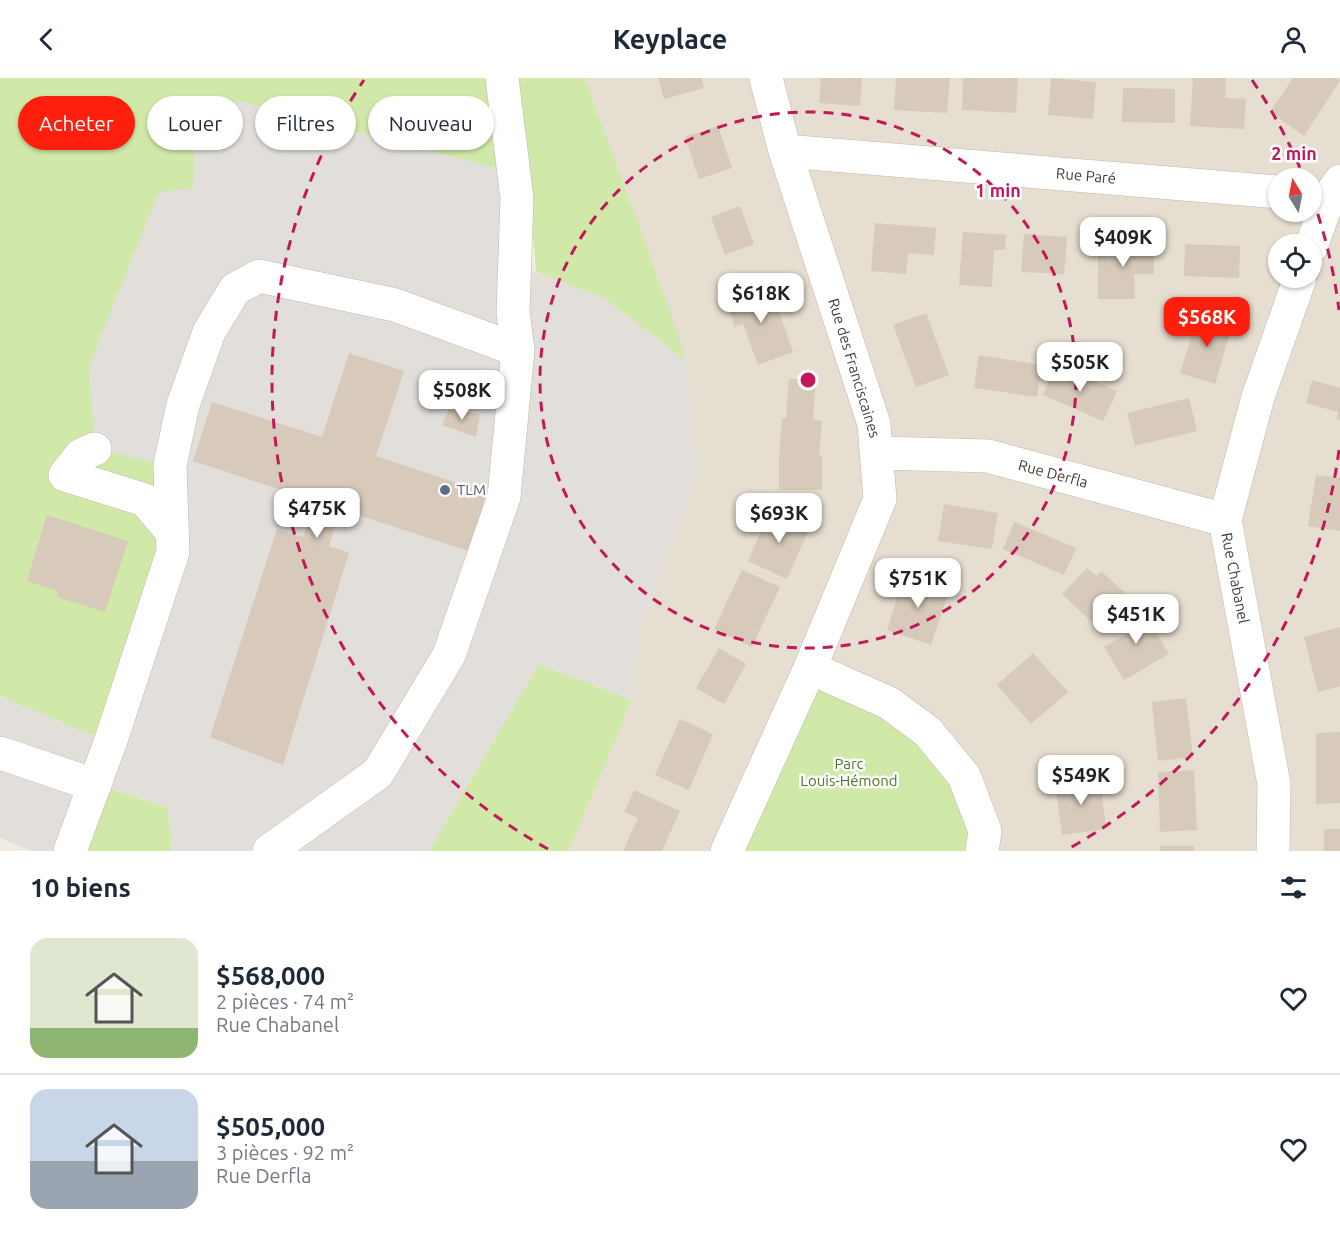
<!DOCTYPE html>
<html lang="fr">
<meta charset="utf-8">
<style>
:root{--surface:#fff;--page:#f2f2f3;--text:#1f2937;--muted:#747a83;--line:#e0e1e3;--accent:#ff1f0c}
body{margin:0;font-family:Ubuntu,sans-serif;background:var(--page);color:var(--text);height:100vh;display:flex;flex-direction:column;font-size:22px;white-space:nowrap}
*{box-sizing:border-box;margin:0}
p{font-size:20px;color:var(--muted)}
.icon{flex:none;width:33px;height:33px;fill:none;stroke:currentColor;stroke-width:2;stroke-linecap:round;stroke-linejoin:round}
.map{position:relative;height:773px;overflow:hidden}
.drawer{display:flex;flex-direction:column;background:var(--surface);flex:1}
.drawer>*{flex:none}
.hud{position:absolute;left:18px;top:18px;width:600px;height:54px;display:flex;gap:12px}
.needle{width:39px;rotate:350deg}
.buttons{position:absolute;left:1268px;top:90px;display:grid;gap:12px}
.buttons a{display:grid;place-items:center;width:54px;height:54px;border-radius:50%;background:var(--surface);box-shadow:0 2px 4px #0004;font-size:30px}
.price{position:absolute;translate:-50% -51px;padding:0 14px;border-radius:12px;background:#fff;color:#222;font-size:20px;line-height:39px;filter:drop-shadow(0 2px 3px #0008)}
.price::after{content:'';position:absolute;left:50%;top:36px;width:18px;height:14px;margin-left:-9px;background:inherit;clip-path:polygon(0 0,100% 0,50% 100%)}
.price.current{background:var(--accent);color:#fff}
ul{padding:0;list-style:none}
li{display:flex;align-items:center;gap:18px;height:150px;padding:0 30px}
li+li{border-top:2px solid var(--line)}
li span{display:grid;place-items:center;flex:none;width:168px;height:120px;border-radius:18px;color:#555}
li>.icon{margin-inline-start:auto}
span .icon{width:72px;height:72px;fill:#fffc;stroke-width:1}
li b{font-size:26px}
h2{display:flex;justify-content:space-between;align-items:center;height:72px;padding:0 30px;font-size:26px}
.tag{padding:0 21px;border-radius:27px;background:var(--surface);box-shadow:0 2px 4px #0004;font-size:21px;line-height:54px}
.tag.current{background:var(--accent);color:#fff}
header{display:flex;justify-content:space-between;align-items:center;height:78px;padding:0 30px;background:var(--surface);font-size:27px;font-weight:700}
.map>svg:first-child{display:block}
.residential{fill:#e6ded0;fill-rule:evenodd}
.green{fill:#d0e9a8}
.parking{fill:#e2dfdb}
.building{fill:#d7caba}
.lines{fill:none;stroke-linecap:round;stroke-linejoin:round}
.minor-casing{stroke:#c1b6a8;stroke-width:34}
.minor{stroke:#fff;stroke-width:33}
.ring{fill:none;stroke:#c2185b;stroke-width:3;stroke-dasharray:10 8}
.service-dot{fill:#5c6f8a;stroke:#fff;stroke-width:2}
.labels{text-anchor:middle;stroke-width:5;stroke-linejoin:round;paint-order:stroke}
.street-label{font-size:15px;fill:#443c32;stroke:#fff}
.service-label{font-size:15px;fill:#4e5e75;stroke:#fff;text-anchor:start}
.park-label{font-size:15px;fill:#497724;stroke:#fff}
.centre{fill:#c2185b;stroke:#fff;stroke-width:3}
.ring-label{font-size:18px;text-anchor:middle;font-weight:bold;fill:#c2185b;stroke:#fff;stroke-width:5;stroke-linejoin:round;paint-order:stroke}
</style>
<header><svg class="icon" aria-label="back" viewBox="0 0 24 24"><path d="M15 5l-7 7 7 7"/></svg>Keyplace<svg class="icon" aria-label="person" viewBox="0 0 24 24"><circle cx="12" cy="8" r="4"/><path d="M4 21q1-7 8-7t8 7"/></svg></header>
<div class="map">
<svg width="1340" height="773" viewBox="0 0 1340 773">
<rect width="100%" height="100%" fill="#f2ece2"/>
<!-- residential -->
<path class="residential" d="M 585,0 L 1340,0 L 1340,773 L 569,773 L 632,622 L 640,553 L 698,392 L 665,219 ZM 1278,100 L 1311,100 L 1311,134 L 1278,134 ZM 1278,166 L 1311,166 L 1311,200 L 1278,200 Z"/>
<!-- green -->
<path class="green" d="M 0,0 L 502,0 L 514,95 L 244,24 L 194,25 L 194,110 L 170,387 L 173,474 L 110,665 L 0,618 Z
M 518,0 L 585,0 L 665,219 L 686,283 L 604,220 L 536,194 L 523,33 Z
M 539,586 L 632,622 L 569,773 L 429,773 Z
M 810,590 L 928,654 L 982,773 L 727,773 Z
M 96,706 L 167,729 L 172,757 L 171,773 L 70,773 Z"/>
<!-- parking -->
<path class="parking" d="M 244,24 L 514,95 L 514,198 L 536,194 L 604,220 L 686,283 L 698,392 L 640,553 L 632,622 L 539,586 L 429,773 L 171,773 L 172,757 L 167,729 L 96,706 L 70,773 L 32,773 L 0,760 L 0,618 L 110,665 L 173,474 L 170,388 L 95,371 L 89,288 L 159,114 L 194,110 L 194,25 Z"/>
<!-- building -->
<path class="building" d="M 658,0 L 702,0 L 704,10 L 664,21 Z
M 821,0 L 862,0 L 860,28 L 819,25 Z
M 896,0 L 950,0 L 947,35 L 894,32 Z
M 963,0 L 1018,0 L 1016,35 L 962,32 Z
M 1051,0 L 1096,4 L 1093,41 L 1048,37 Z
M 1193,0 L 1226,0 L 1225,20 L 1246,21 L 1244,51 L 1190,48 Z
M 1293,0 L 1336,0 L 1340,3 L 1304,58 L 1270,34 Z
M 1123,10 L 1175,11 L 1175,45 L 1122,44 Z
M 718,48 L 732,90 L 699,101 L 685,59 Z
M 740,128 L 754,166 L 725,177 L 711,139 Z
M 875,145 L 936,150 L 934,177 L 908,175 L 906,196 L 871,193 Z
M 963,154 L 1006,157 L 1005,172 L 994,172 L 992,209 L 959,207 Z
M 1024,156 L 1067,159 L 1064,196 L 1021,194 Z
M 1098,165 L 1154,165 L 1154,196 L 1134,196 L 1135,221 L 1098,221 Z
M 1185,166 L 1240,168 L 1239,200 L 1184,198 Z
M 770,208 L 793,274 L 758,287 L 743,246 L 735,249 L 726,223 Z
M 1199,234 L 1233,245 L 1215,306 L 1180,295 Z
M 926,235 L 949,297 L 916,309 L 893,247 Z
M 349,275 L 404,293 L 376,378 L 487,415 L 468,473 L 340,431 L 329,468 L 349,475 L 283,687 L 210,659 L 277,451 L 303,459 L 315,423 L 193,383 L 212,324 L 322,359 Z
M 979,277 L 1042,287 L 1037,319 L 974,310 Z
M 1056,287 L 1117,313 L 1103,343 L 1043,317 Z
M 789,301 L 816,302 L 813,342 L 822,343 L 819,378 L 822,378 L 822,412 L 779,412 L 779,378 L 782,340 L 786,340 Z
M 1312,302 L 1340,310 L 1340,342 L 1336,341 L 1338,334 L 1306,325 Z
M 1189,320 L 1197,353 L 1135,368 L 1127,335 Z
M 450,328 L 480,337 L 476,359 L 442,347 Z
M 1316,397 L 1340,400 L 1340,453 L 1308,448 Z
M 944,426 L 998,435 L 992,471 L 938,463 Z
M 771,431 L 810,449 L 787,501 L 748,483 Z
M 47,437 L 128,463 L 105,534 L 57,519 L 58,513 L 27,503 Z
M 1014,444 L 1076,470 L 1064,497 L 1003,471 Z
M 1087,490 L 1096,498 L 1101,493 L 1133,522 L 1108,549 L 1101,543 L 1096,548 L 1062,516 Z
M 742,492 L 780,509 L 752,569 L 714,551 Z
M 905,496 L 950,510 L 931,567 L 887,552 Z
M 1141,528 L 1169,576 L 1124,602 L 1104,569 L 1130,554 L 1122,539 Z
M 1340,549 L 1340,608 L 1318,614 L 1304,559 Z
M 719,570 L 746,586 L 724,626 L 696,610 Z
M 1033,575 L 1068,614 L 1031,646 L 997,607 Z
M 1186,620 L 1193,679 L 1158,683 L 1152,624 Z
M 680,641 L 713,656 L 689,712 L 655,697 Z
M 1340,654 L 1340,725 L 1316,726 L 1316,655 Z
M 1194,692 L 1197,752 L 1160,754 L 1158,694 Z
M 1100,700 L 1106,751 L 1062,757 L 1055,705 Z
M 634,712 L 680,733 L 662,773 L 623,773 L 638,740 L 624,734 Z
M 1324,751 L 1340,751 L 1340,773 L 1324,773 Z
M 1160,768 L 1194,768 L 1194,773 L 1160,773 Z"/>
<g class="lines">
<defs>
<path id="minor" d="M 785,73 L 1278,114
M 1311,169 L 1329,119 L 1340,103
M 95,371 L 81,377 L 65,397 L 145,422 L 172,454
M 878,375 L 988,378 L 1225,442
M 810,590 L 889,625 L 928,654 L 964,698 L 985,753 L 982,773
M 0,675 L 95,707
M 70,773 L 110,665 L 173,474 L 170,387 L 183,327 L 209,254 L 235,211 L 259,198 L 395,227 L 518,272
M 269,773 L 378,695 L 449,577 L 504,419 L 518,272 L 513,234 L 517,120 L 502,0
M 727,773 L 810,590 L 880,421 L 874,346 L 785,73 L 766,0
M 1273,773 L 1274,706 L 1225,442 L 1258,319 L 1300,200"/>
</defs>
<!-- minor casing -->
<use href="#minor" class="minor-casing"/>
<!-- minor -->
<use href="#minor" class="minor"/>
</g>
<!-- distance rings -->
<g class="ring">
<circle cx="808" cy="302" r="268"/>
<path d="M1339 372A536 536 0 0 1 1068 771M548 771A536 536 0 0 1 364 2M1252 2A536 536 0 0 1 1303 97M1312 119A536 536 0 0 1 1339 232"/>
</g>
<!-- markers -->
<circle class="service-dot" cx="445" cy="412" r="6"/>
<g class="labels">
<!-- street labels -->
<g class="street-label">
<text transform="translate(1086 98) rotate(5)" y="5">Rue Paré</text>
<text transform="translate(854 290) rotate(73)" y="5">Rue des Franciscaines</text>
<text transform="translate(1053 396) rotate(15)" y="5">Rue Derfla</text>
<text transform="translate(1235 500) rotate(79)" y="5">Rue Chabanel</text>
</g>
<!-- service labels -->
<g class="service-label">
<text x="457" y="417">TLM</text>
</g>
<!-- park labels -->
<g class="park-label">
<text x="849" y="691">Parc<tspan x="849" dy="17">Louis-Hémond</tspan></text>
</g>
</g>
<circle cx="808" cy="302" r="9" class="centre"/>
<g class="ring-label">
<text x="1294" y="82">2 min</text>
<text x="998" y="119">1 min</text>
</g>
</svg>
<div class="buttons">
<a><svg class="needle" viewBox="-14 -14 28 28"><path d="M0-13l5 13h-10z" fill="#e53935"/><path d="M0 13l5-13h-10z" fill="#747a83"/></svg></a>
<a><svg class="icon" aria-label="locate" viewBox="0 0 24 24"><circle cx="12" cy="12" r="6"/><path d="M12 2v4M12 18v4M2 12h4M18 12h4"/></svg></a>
</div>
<b class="price" style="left:1123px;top:190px">$409K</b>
<b class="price" style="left:761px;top:246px">$618K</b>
<b class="price current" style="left:1207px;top:270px">$568K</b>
<b class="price" style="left:1080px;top:315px">$505K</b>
<b class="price" style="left:462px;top:343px">$508K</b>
<b class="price" style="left:317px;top:461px">$475K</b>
<b class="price" style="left:779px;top:466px">$693K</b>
<b class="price" style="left:918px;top:531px">$751K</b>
<b class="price" style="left:1136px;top:567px">$451K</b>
<b class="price" style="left:1081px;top:728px">$549K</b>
<div class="hud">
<a class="tag current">Acheter</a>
<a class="tag">Louer</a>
<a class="tag">Filtres</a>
<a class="tag">Nouveau</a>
</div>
</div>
<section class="drawer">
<h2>10 biens<svg class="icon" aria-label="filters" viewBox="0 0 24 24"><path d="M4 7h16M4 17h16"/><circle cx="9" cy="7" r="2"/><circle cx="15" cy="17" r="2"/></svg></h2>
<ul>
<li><span style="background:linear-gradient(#dfe7d0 75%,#8fb573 0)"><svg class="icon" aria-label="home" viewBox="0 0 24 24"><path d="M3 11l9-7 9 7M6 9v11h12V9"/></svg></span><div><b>$568,000</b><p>2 pièces · 74 m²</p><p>Rue Chabanel</p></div><svg class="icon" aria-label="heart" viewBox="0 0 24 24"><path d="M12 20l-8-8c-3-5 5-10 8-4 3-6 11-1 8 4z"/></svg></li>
<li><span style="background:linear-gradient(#c9d6e8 60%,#9aa5b1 0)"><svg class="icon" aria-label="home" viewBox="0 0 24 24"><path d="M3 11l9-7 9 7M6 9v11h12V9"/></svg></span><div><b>$505,000</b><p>3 pièces · 92 m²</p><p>Rue Derfla</p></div><svg class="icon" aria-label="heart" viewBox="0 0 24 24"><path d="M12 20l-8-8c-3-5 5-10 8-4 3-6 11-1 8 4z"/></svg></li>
</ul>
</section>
